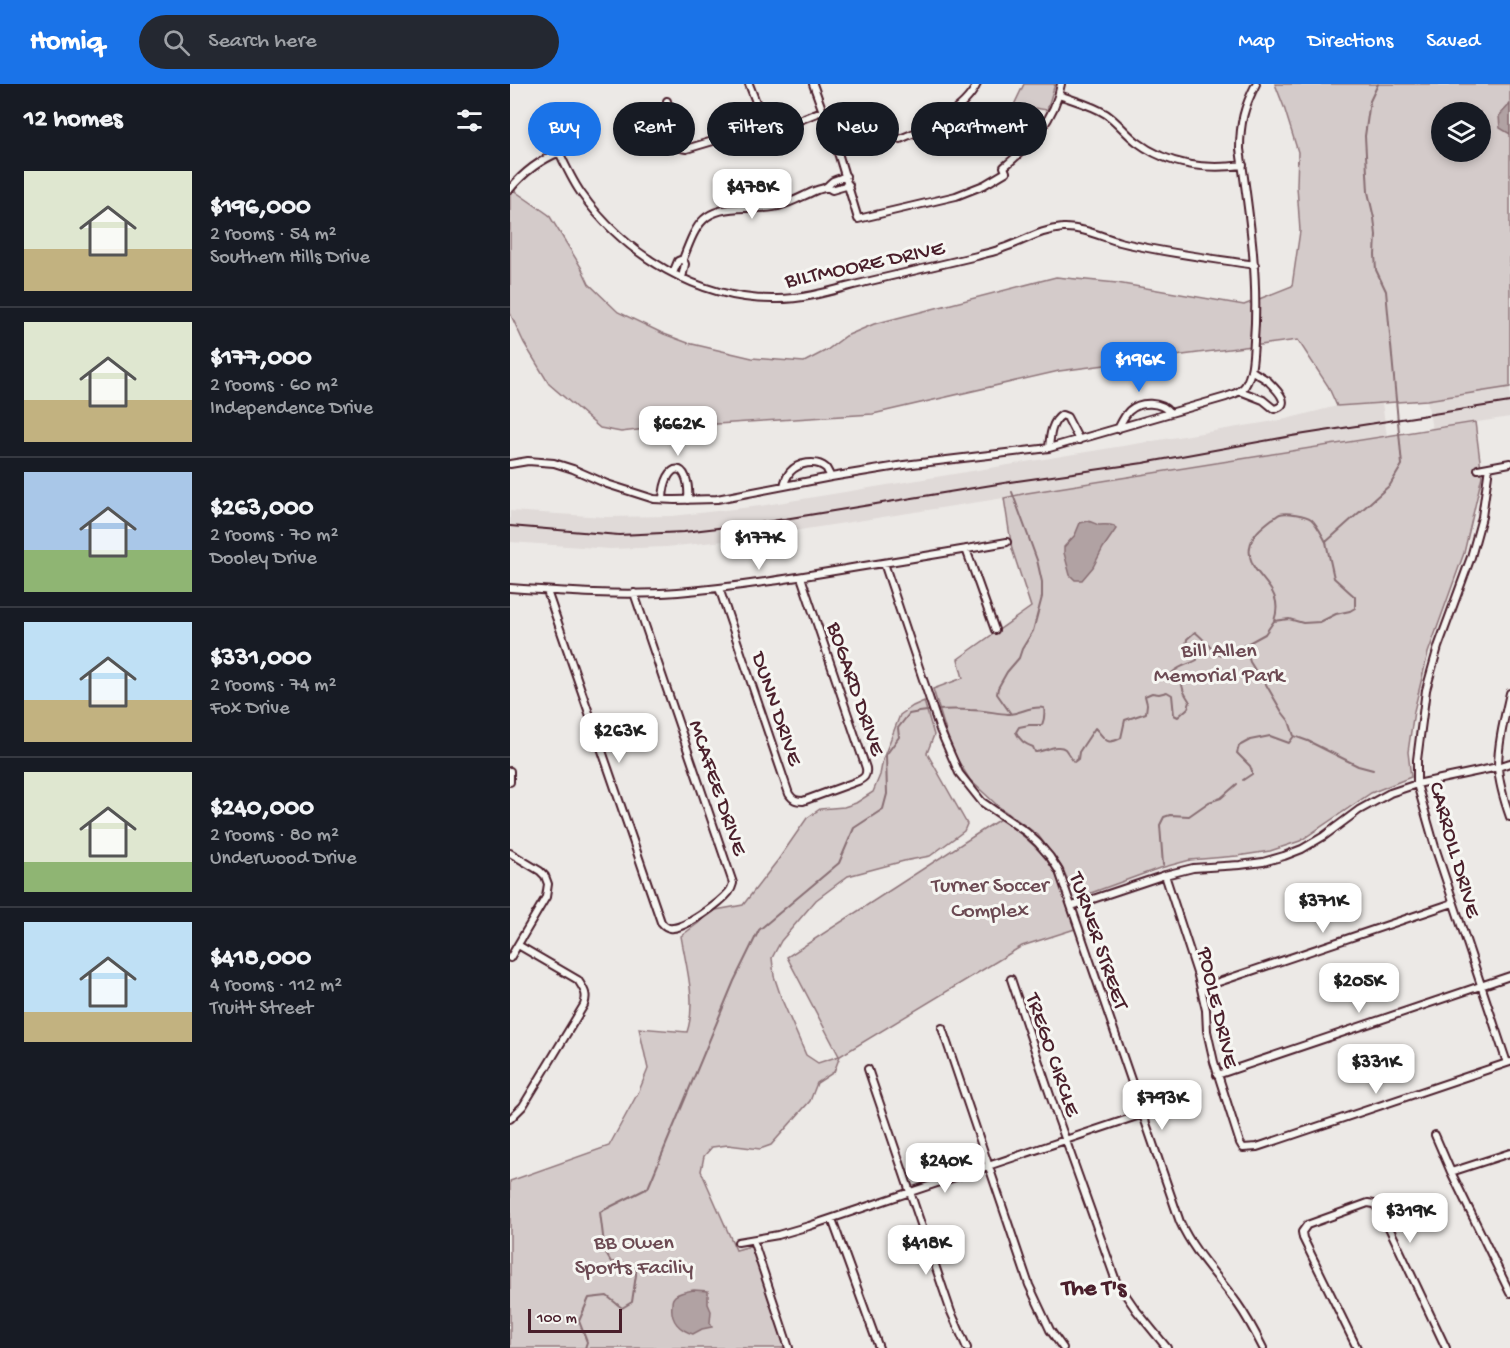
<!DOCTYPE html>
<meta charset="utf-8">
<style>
:root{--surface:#171b24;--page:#242831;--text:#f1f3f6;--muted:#9ea1a6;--line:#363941;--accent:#1a73e8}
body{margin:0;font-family:"Gochi Hand",sans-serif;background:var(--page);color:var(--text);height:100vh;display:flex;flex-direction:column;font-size:22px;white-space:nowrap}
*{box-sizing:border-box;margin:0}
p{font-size:20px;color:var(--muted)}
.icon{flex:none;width:33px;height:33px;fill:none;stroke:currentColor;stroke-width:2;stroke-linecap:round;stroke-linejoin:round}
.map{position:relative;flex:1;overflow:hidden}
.details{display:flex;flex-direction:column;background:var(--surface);width:510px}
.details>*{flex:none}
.banner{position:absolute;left:18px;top:18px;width:570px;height:54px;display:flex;gap:12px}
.fabs{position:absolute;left:921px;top:18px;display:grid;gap:12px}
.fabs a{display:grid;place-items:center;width:60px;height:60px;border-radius:50%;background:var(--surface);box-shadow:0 3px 9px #0003;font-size:30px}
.scale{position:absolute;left:18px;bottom:15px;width:94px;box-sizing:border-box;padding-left:6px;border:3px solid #4a1f2b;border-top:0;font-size:16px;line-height:21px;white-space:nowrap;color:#4a1f2b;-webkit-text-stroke:4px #f6f6f2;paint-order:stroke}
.price{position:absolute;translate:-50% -51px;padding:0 14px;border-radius:12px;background:#fff;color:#222;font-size:20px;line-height:39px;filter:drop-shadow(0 2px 3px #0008)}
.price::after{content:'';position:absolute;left:50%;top:36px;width:18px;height:14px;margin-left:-9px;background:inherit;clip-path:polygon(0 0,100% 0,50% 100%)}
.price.selected{background:var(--accent);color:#fff}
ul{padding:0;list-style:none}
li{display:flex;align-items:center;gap:18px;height:150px;padding:0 24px}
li+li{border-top:2px solid var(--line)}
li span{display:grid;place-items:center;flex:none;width:168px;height:120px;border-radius:0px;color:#555}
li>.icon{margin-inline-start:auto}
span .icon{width:72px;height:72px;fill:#fffc;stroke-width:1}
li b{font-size:26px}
h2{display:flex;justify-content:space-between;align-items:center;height:72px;padding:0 24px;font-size:26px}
.pill{padding:0 21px;border-radius:27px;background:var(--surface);box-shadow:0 3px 9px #0003;font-size:21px;line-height:54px}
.pill.selected{background:var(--accent);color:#fff}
header{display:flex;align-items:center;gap:36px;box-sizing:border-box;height:84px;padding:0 30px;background:var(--accent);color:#fff}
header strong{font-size:28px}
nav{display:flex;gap:33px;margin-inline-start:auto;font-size:21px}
.search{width:420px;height:54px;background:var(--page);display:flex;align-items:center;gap:15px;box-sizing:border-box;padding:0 21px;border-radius:33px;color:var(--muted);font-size:22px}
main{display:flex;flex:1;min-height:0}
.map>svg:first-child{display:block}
.built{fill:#e0dad8}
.green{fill:#d4cbca;stroke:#8f757a;stroke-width:1.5;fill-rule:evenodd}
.water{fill:#b1a2a3;stroke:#886e73;stroke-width:1.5}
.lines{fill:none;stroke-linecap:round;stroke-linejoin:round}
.stream{stroke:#886e73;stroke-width:2}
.minor-casing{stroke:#4a1f2b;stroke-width:10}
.minor{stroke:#f6f6f2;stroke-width:6}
.rail{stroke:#4a1f2b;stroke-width:2}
.labels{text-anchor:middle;stroke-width:6;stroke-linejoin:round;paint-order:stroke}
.street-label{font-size:22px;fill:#4a1f2b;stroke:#f6f6f2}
.park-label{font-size:22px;fill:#6c4a53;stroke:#f6f6f2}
.neighbourhood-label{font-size:24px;font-weight:bold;fill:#4a1f2b;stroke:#f6f6f2}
</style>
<header>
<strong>Homiq</strong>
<div class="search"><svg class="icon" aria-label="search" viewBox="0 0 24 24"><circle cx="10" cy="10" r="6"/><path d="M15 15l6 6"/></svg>Search here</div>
<nav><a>Map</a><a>Directions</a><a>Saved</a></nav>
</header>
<main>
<section class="details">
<h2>12 homes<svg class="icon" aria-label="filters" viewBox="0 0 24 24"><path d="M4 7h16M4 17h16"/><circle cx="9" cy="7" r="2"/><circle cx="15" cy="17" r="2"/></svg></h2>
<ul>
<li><span style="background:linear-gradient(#dfe7d0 65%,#c2b280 0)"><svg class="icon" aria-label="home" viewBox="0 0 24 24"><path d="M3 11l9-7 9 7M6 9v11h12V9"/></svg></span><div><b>$196,000</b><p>2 rooms · 54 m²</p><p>Southern Hills Drive</p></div></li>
<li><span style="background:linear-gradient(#dfe7d0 65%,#c2b280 0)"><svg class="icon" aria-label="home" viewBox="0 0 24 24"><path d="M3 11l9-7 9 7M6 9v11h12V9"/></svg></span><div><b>$177,000</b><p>2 rooms · 60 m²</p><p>Independence Drive</p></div></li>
<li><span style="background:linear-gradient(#a9c7e8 65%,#8fb573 0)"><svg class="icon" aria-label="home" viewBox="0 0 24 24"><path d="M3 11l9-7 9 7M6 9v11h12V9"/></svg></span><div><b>$263,000</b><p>2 rooms · 70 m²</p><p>Dooley Drive</p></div></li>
<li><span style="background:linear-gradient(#bfe0f5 65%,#c2b280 0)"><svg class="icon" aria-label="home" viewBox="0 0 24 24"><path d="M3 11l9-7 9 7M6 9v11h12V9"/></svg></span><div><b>$331,000</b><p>2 rooms · 74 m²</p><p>Fox Drive</p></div></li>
<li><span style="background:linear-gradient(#dfe7d0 75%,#8fb573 0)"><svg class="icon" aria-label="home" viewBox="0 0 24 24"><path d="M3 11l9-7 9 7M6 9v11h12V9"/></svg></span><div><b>$240,000</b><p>2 rooms · 80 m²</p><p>Underwood Drive</p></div></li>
<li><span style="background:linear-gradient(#bfe0f5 75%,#c2b280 0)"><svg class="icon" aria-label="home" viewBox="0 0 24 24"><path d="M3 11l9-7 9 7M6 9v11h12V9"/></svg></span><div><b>$418,000</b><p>4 rooms · 112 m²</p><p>Truitt Street</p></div></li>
</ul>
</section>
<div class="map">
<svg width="1000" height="1264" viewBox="0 0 1000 1264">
<rect width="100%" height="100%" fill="#ece9e6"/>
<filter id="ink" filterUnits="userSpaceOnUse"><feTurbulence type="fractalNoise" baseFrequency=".0167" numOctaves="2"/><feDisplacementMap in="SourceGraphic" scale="12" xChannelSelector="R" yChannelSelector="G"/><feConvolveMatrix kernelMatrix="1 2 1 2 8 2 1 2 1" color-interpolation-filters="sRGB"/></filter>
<g filter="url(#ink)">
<!-- built -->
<path class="built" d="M 1000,303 L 1000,333 L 922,345 L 917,316 Z
M 872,319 L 877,352 L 517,409 L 494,414 L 233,455 L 156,463 L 100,465 L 0,458 L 0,427 L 95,433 L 163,432 L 250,422 L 776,335 L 827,322 Z"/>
<!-- green -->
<path class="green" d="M 514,0 L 545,0 L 537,26 L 504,21 Z
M 765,0 L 1000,0 L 1000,303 L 917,316 L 827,322 L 818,302 L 788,256 L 549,287 L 363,330 L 144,344 L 111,348 L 90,344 L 39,300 L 14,259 L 0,229 L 0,100 L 6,108 L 39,131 L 71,183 L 79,200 L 108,228 L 154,250 L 178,259 L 242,274 L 294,278 L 317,266 L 336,252 L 364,240 L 546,193 L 607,199 L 734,221 L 782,202 L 790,147 L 787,102 L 788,68 L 774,23 ZM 932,28 L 970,28 L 970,68 L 932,68 Z
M 965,338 L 972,392 L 954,469 L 918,569 L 904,627 L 898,668 L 901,693 L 861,709 L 790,757 L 760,767 L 727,772 L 680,776 L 647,785 L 567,814 L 551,782 L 528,751 L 488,722 L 460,696 L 442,667 L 423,605 L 453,594 L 448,575 L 521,523 L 502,465 L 494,414 L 517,409 Z
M 414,617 L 424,651 L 417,669 L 457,740 L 454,747 L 420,772 L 394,777 L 338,792 L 306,816 L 271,857 L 262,874 L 264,892 L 272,916 L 296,971 L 308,979 L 329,972 L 277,873 L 490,735 C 510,749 536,768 546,791 C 554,808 558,827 565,845 L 512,862 L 330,972 L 324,988 L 307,999 L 300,1017 L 261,1061 L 250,1065 L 218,1061 L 202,1063 L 194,1072 L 191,1087 L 226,1166 L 241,1162 L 278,1264 L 0,1264 L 0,1097 L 99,1062 L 129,1007 L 138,985 L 129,944 L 177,948 C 187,918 176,882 171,852 L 206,826 L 233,821 L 268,776 L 297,734 L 310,725 L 334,723 L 346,719 L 363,708 L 370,691 L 373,675 L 390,631 L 403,622 Z"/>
<!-- water -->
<path class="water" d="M 1000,20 L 1000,50 L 990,44 L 989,32 Z
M 578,437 C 582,438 586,440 589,441 C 595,441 598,440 604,442 L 606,445 L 593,464 L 583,483 L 572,496 L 565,496 L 560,491 L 554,469 L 554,463 L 565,451 L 570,439 Z
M 184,1206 L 198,1207 L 198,1220 L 201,1227 L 200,1239 L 202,1243 L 192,1245 L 183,1250 C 170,1246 160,1237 162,1221 C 162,1217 162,1215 165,1212 C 170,1208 178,1207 184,1206 Z"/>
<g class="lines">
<!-- stream -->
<path class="stream" d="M 764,537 C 777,500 735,493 740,463 C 742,450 752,443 762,435 C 765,434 767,431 770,430 C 776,428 796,431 801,435 C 807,440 812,451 816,458
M 735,561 L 740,578 L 745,586
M 501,630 L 487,610 L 488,604 L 497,588 L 509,574 L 512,565 L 523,547 L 532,513 L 532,498 L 527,476 L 502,408
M 784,652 L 798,657 L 848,682 L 863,686
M 733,696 L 742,690 L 742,687 L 740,682 L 727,669 L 729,662 L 740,656 L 760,652 L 779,659 L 784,652 L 779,637 L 772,628 L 750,590
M 653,781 L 650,741 L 654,733 L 660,731 L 679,732 L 699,718 L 711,714 L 727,700
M 75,1264 L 77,1258 L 69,1237 L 79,1214 L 97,1212 L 112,1224 L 122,1218 L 126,1191 L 126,1181 L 101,1178 L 95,1168 L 90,1128 L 138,1104 L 224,897 L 249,846 L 329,779 L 344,744 L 373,725 L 377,710 L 376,671 L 389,653 L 388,644 L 399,630 C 418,626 440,625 460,626 C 473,626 485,629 498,630 C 510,630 521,621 534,624 C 535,630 534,636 532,641 L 519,641 L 509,643 L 506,648 C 510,657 515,660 523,663 L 525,668 C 533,668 548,659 555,665 C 558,669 561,674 564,678 L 568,675 L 569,668 L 585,644 C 596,655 595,662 611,654 L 615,636 L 636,629 L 637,620 L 635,612 L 642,609 L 649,610 L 657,608 L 662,611 L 664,631 L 668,633 L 678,624 L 680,618 C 674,609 671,604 672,593 L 662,589 C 670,581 678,581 687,576 L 686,568 L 676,562 L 677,555 L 685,548 C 694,555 700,564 709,571 L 735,561 L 755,550 L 764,537 L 779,535 L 793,539 L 810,538 L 826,530 L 840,527 L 845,524 L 845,513 L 824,494 L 816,458 L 880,401 L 892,381 L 876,207 L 866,186 L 865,171 L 866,151 L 864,134 L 858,108 L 855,52 L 860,17 L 868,0"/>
<defs>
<path id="minor" d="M 239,0 L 258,49
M 303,0 L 329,72 L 348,135 L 446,112 L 474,101 L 496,88 L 494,83 C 521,61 545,35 551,0
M 549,11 C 565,17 582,21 596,30 C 608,38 616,50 627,58 C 659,82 695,86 733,81
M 157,17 C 159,26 163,55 167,60 C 170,65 171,64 176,65 L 220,52 L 249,52 L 312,27
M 38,44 C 49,66 57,89 71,109 C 115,171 190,217 267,215 C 298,215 327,205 356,198 C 393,189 430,181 467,172 C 476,169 485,168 493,164 C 515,157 529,146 553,144 C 572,143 592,153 610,158 C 654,169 700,174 745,181
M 390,55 C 417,44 454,28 467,0
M 317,103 L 322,106 L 339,101
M 0,105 C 14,88 30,76 50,68
M 163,189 L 168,177 L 173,175 C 187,139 192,124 235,124 C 247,124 257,125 268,122 C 282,119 294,111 307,106 C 310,105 313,105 316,103 C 318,102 320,99 323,97 C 327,95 332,94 336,92
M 172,194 L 175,180 L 173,175
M 730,307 L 753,316 L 764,325 C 784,321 765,304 758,297 C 753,293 746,290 741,286
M 608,345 C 611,339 614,332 619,327 C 630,317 651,317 660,329
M 539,364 C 540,352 541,338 552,331 L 557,333 L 569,356
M 0,380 L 18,377 L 44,379 L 63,385 L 97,400 L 144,415 L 165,416 L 207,415 L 321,393 L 394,381 L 539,364 L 716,313 C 723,310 730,309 735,302 C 743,289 743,272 744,257 C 749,192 739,129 730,65 C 730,39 734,23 746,0
M 979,383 L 972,433 L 961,473 L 928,563 L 916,606 L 907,676 L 907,700 L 925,763 L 997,979
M 968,385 L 1000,379
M 274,402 C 275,397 277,392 280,388 C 288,379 306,375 316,384 C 317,385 320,392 321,393
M 153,415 C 155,375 181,376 178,416
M 456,465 L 485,546
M 374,479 L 430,646 L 449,689 L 472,718 L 516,748 L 528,759 L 540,773 L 549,787 L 670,1138 C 684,1169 708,1192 727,1219 C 737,1233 745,1248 753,1264
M 0,504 C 56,508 112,512 168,508 C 229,503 289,493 348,483 C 398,475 447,467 497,458
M 209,504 L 279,710 C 283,716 286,717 293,717 L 348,697 C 354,694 357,692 356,684 L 291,493
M 37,507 L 151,838 C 155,843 158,845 163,844 C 177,843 210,819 219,808 C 222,804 222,803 223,799 L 124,509
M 1000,609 C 995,632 988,658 988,683 C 989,700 994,716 1000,733
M 0,687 L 0,698
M 0,769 L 30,787 L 35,792 L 38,800 L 36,813 L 0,874
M 655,791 L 688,892 L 696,926 L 697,947 L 704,978 L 730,1059 L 733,1064 L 747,1063 L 1000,978
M 562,822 L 655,791 L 683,784 L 730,781 L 753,778 L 774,772 L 792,765 L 814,752 L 849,726 L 880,709 L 907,700 L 988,683 L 1000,679
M 501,895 L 546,1029 L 606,1197 L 626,1226 L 657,1264
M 691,904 L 943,819
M 432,944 L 519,1201 L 540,1246 L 553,1264
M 358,985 L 441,1228 L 457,1264
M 707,991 L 1000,892
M 0,1035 L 13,1022 L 74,921 C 78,910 74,906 68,896 L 8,861
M 925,1051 L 941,1088 L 1000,1209
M 941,1088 L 1000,1069
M 322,1135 L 369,1264
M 243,1156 L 279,1264
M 228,1158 L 268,1151 L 299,1142 L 633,1030
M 847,1264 L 793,1154 L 792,1148 L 797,1141 L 858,1119 L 864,1120 L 874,1133 L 936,1264"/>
</defs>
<!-- minor casing -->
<use href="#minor" class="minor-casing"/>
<!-- minor -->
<use href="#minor" class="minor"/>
<!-- rail -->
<path class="rail" d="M 0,442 L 109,451 L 174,448 L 250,439 L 500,398 L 633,379 L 782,352 L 1000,318"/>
</g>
</g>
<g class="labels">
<!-- street labels -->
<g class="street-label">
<text transform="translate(354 178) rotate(-12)" y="8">BILTMOORE DRIVE</text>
<text transform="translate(348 604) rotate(71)" y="8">BOGARD DRIVE</text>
<text transform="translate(269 624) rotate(71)" y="8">DUNN DRIVE</text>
<text transform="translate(210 703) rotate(71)" y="8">MCAFEE DRIVE</text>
<text transform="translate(947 765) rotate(74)" y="8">CARROLL DRIVE</text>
<text transform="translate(591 856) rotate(71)" y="8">TURNER STREET</text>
<text transform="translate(710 923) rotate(77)" y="8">POOLE DRIVE</text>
<text transform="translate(545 970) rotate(71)" y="8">TREGO CIRCLE</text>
</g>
<!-- park labels -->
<g class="park-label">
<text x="709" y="572">Bill Allen<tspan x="709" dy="25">Memorial Park</tspan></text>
<text x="480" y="807">Turner Soccer<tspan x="480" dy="25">Complex</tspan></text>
<text x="124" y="1164">BB Owen<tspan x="124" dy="25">Sports Faciliy</tspan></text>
</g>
<!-- neighbourhood labels -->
<g class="neighbourhood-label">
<text x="584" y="1210">The T's</text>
</g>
</g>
</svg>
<div class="fabs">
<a><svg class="icon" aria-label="layers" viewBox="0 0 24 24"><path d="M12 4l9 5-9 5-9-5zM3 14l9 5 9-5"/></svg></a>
</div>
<div class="scale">100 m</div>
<b class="price" style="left:242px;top:136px">$478K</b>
<b class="price selected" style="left:629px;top:309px">$196K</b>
<b class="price" style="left:168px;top:373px">$662K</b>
<b class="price" style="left:249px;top:487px">$177K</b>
<b class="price" style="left:109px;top:680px">$263K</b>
<b class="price" style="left:813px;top:850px">$371K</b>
<b class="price" style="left:849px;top:930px">$205K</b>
<b class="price" style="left:866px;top:1011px">$331K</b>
<b class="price" style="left:652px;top:1047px">$793K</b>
<b class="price" style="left:435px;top:1110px">$240K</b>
<b class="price" style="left:900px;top:1160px">$319K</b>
<b class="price" style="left:416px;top:1192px">$418K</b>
<div class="banner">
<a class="pill selected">Buy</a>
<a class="pill">Rent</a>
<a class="pill">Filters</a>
<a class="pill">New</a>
<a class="pill">Apartment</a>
</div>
</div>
</main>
